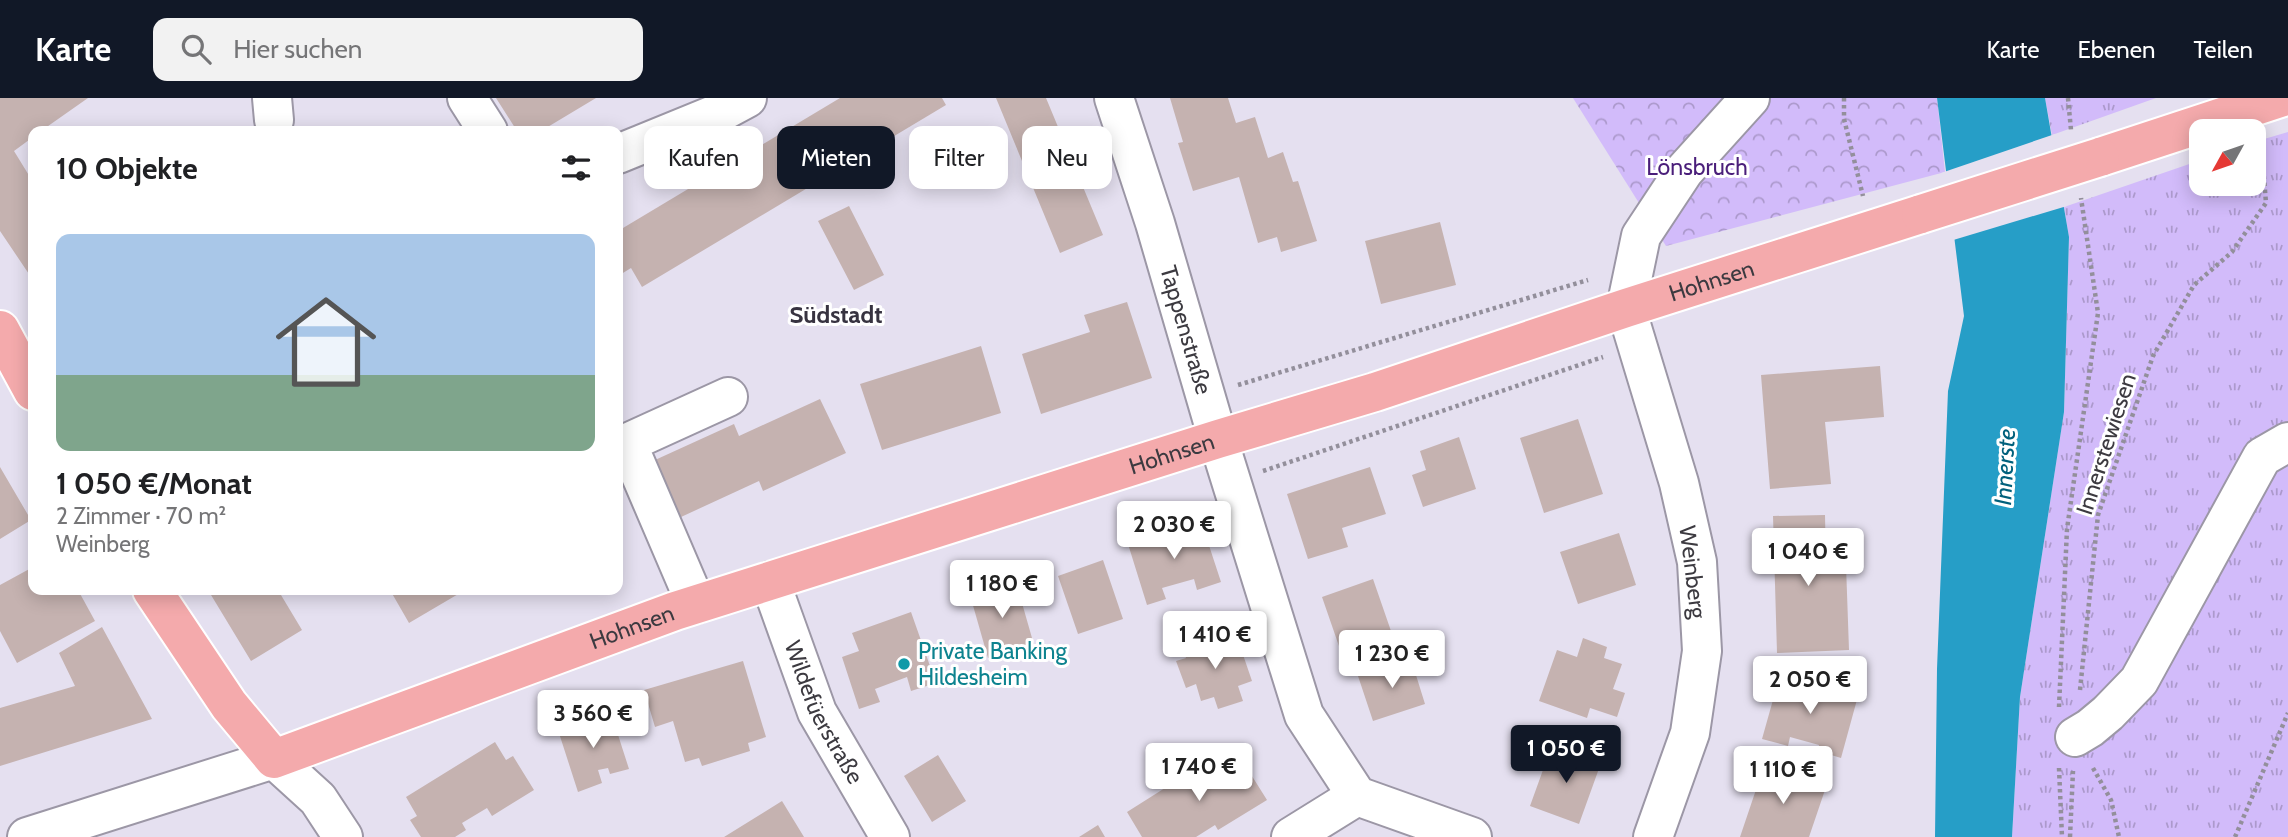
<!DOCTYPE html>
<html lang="de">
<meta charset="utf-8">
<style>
:root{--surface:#fff;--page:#f2f2f2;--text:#202124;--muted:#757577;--line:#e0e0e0;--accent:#111827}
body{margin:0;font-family:Cabin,sans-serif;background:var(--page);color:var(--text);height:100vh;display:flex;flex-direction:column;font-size:26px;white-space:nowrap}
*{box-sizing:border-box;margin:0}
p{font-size:23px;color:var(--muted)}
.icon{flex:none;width:38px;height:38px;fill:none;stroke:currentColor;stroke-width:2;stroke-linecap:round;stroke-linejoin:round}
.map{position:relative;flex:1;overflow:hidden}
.side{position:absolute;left:28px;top:28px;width:595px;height:469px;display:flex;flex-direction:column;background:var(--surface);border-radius:14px;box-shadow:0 4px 18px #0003}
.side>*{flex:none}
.hud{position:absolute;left:644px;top:28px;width:665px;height:63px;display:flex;gap:14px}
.needle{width:46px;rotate:230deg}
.buttons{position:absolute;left:2189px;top:21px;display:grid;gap:14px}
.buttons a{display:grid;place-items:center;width:77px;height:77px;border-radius:14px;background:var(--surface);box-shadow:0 4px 18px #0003;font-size:35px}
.price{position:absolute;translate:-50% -60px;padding:0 16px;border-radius:7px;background:#fff;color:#222;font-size:23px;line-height:46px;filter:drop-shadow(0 2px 4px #0008)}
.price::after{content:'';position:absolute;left:50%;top:42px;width:21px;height:16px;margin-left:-10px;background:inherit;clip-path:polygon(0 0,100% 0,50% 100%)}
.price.on{background:var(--accent);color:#fff}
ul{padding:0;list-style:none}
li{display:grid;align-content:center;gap:14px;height:371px;padding:0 28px}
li+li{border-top:2px solid var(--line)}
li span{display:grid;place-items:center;height:217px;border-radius:14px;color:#555}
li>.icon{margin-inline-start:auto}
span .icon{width:126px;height:126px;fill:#fffc;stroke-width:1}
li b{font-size:30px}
h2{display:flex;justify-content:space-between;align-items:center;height:84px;padding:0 28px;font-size:30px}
.pill{padding:0 24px;border-radius:14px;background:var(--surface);box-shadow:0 4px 18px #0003;font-size:24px;line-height:63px}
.pill.on{background:var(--accent);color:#fff}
header{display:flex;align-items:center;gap:42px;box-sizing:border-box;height:98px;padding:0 35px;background:var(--accent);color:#fff}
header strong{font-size:33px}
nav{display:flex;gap:38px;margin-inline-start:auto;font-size:24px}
.search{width:490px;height:63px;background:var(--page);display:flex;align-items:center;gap:18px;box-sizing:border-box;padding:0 24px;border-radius:14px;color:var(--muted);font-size:26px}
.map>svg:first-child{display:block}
.grass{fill:url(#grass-tufts)}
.forest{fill:url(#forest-crowns)}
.water{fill:#269ec7}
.pier{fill:#e5e0f0}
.building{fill:#c5b2b0}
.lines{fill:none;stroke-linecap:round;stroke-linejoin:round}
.minor-casing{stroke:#9c97a6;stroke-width:42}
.major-casing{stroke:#fff;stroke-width:42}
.path{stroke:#938f9b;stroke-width:4.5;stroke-dasharray:3.5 3.5;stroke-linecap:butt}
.minor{stroke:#fff;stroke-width:38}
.major{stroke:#f4aaac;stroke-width:38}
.major-bridge-casing{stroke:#fff;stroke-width:42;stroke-linecap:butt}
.major-bridge{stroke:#f4aaac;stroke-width:38}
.culture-dot{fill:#0f9aa8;stroke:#fff;stroke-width:2.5}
.labels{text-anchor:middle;stroke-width:6;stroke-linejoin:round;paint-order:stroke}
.park-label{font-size:23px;fill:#4a1e7a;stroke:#fff}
.street-label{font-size:23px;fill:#3c3a40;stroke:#fff}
.culture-label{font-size:23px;fill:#0d838f;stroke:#fff;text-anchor:start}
.neighbourhood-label{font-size:24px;font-weight:bold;fill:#373340;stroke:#fff}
.water-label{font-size:24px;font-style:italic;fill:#00607c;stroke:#fff}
</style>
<header>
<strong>Karte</strong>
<div class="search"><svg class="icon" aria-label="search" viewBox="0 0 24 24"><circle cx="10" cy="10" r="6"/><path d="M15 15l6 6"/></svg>Hier suchen</div>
<nav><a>Karte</a><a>Ebenen</a><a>Teilen</a></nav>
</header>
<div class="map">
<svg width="2288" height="739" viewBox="0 0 2288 739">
<defs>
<pattern id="grass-tufts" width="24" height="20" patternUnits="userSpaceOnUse" patternTransform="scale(1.75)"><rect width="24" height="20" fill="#d2bbfa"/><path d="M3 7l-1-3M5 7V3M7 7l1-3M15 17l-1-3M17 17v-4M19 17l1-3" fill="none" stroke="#ac99cc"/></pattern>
<pattern id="forest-crowns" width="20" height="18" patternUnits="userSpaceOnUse" patternTransform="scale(1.75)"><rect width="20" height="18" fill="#d2bbfa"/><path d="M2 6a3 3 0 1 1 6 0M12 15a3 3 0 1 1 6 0" fill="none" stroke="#ac99cc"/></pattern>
</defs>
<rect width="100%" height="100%" fill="#e5e0f0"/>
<!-- grass -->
<path class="grass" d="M 2045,0 L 2156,0 L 2052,37 Z
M 2288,34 L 2288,739 L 2012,739 L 2020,599 L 2064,314 L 2069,139 L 2064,109 L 2201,62 L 2202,86 L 2254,86 L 2254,44 Z"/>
<!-- forest -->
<path class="forest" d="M 1573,0 L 1937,0 L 1945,74 L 1666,148 Z"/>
<!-- water -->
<path class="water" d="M 1937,0 L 2045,0 L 2069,139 L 2064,314 L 2020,599 L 2012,739 L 1935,739 L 1937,571 L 1948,293 L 1964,218 Z"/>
<!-- pier -->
<path class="pier" d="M 2055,36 L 2067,108 L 1950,143 L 1941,75 Z"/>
<!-- building -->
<path class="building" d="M 0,0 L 88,0 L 41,33 L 33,33 L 33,39 L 14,53 L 33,84 L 33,182 L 0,133 Z
M 496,0 L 596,0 L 541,33 L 517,33 Z
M 840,0 L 942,0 L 946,7 L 642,189 L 631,170 L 618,178 L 618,133 Z
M 996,0 L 1046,0 L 1103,137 L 1060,155 Z
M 1170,0 L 1228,0 L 1236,25 L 1255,19 L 1268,60 L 1283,54 L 1293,84 L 1298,83 L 1317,143 L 1281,154 L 1277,139 L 1258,145 L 1239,79 L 1193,93 L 1178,45 L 1183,44 Z
M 849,108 L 884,177 L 854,192 L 818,123 Z
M 1440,124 L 1456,187 L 1381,206 L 1365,143 Z
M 1127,204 L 1152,280 L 1041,316 L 1022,256 L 1090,234 L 1084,217 Z
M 981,248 L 1001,315 L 882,352 L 860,286 Z
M 1880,268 L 1884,319 L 1825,324 L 1831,386 L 1770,391 L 1761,277 Z
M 820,301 L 846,355 L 763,393 L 759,383 L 681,419 L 655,362 L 734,326 L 739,338 Z
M 1578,321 L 1603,396 L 1544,415 L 1520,340 Z
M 1459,339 L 1476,391 L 1423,409 L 1412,377 L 1426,372 L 1420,353 Z
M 0,369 L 31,422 L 0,441 Z
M 1370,369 L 1386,416 L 1342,430 L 1348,449 L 1308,461 L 1287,396 Z
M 1825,417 L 1826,468 L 1846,467 L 1849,552 L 1777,555 L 1773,418 Z
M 1201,423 L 1221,484 L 1197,492 L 1194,481 L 1162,490 L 1166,501 L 1147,507 L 1128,446 Z
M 1619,435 L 1636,487 L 1578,506 L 1560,454 Z
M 1103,462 L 1123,521 L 1078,536 L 1058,478 Z
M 33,469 L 33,492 L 78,492 L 95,523 L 17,565 L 0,533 L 0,487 Z
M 1373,481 L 1391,533 L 1340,551 L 1322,499 Z
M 1016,484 L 1034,547 L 988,560 L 970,497 Z
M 208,492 L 278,492 L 302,532 L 251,563 Z
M 390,492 L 459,492 L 460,495 L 409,525 Z
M 911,514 L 936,585 L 911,593 L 907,579 L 875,591 L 880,604 L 859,611 L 842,559 L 859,553 L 852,535 Z
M 102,529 L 152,621 L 0,668 L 0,610 L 75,588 L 59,555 Z
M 1215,539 L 1218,548 L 1238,542 L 1252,583 L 1238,588 L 1243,603 L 1218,611 L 1214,599 L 1201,603 L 1196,586 L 1186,590 L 1176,563 L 1186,560 L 1182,550 Z
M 1583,540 L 1607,549 L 1604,560 L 1622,566 L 1613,591 L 1625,595 L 1617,619 L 1590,610 L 1587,620 L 1539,603 L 1557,552 L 1577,559 Z
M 1411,561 L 1425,606 L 1373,623 L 1358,578 Z
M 743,563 L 766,639 L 748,645 L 750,653 L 702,668 L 699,660 L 685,664 L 673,623 L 655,629 L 644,592 Z
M 1780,577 L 1858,598 L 1841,660 L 1818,653 L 1819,647 L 1790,639 L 1788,648 L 1762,641 Z
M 611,615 L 629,671 L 610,676 L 608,670 L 598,672 L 602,685 L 578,694 L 558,632 Z
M 495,644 L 506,662 L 513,658 L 534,692 L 492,718 L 487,710 L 462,725 L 466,732 L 455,739 L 421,739 L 410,722 L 417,718 L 406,699 Z
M 1552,647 L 1601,665 L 1579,726 L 1530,708 Z
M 938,657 L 966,703 L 932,724 L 904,678 Z
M 1240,659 L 1267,702 L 1218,732 L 1215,727 L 1196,739 L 1142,739 L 1127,714 L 1195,671 L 1202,682 Z
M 1764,668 L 1826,689 L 1809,739 L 1740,739 Z
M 782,703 L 804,739 L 724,739 Z
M 1098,727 L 1105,739 L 1079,739 Z"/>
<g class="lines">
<defs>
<g id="minor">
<path d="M 272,0 L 274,22"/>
<path d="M 467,0 L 488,33"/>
<path id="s1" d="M 1114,0 L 1155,125 L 1218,341 L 1304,617 L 1357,698 L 1472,739"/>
<path d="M 618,56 L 721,14 L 747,0"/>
<path id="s2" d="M 770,483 L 817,614 L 890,739"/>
<path d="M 696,506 L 627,345 L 728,299"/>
<path d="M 2075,639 L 2090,630 L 2108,615 L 2139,583 L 2262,359 L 2288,344"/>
<path d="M 27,739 L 274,661 L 318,701 L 343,739"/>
<path d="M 1291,739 L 1357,698"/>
<path d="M 1653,739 L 1690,635 L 1702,553 L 1697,464 L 1679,385 L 1626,210 L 1641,138 L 1684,73 L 1750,0"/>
</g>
<g id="major">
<path d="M 2100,59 L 2280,0"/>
<path d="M 0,232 L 33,293"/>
<path id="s3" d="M 152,492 L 229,607 L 274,661 L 675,513 L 1218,341 L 1375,294 L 1626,210 L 1921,116"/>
</g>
</defs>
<!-- minor casing -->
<use href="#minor" class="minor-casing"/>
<!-- major casing -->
<use href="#major" class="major-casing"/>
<!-- path -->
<path class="path" d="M 1844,0 L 1844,21 L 1863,98
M 2068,0 L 2071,32
M 1238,287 L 1588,182
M 1263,373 L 1603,259
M 2080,592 L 2098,417 L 2153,258 L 2194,187 L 2232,154 L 2266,105 L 2263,68 L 2254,47
M 2059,609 L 2067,431 L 2098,215 L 2081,100
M 2059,670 L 2062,739
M 2093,670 L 2111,702 L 2119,739
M 2070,739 L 2073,673
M 2235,739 L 2288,615"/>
<!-- minor -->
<use href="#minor" class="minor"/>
<!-- major -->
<use href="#major" class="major"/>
<defs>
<path id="major-bridge" d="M 1921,116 L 2100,59"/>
</defs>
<!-- major-bridge casing -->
<use href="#major-bridge" class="major-bridge-casing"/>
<!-- major-bridge -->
<use href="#major-bridge" class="major-bridge"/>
</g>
<!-- markers -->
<circle class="culture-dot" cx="904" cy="566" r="7"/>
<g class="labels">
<!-- park labels -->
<g class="park-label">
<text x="1697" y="77">Lönsbruch</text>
</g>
<!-- street labels -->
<g class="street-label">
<text dy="8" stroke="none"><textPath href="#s3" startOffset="1724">Hohnsen</textPath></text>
<text dy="8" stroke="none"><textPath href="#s1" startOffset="243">Tappenstraße</textPath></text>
<text transform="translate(2106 346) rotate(-72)" y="8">Innerstewiesen</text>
<text dy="8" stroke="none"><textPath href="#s3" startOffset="1157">Hohnsen</textPath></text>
<text transform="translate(1693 474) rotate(83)" y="8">Weinberg</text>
<text dy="8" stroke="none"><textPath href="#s3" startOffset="590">Hohnsen</textPath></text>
<text dy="8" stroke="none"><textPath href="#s2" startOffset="142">Wildefüerstraße</textPath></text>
</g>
<!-- culture labels -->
<g class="culture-label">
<text x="918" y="561">Private Banking<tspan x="918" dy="26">Hildesheim</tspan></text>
</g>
<!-- neighbourhood labels -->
<g class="neighbourhood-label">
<text x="836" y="225">Südstadt</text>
</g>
<!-- water labels -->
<g class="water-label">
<text transform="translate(2005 369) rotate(-87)" y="8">Innerste</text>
</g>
</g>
</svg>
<div class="buttons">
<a><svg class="needle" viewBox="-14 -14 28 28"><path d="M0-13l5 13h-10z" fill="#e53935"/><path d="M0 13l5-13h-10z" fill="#757577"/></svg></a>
</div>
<b class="price" style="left:1174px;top:463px">2 030 €</b>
<b class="price" style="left:1808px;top:490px">1 040 €</b>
<b class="price" style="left:1002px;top:522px">1 180 €</b>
<b class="price" style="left:1215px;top:573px">1 410 €</b>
<b class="price" style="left:1392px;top:592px">1 230 €</b>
<b class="price" style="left:1810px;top:618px">2 050 €</b>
<b class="price" style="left:593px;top:652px">3 560 €</b>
<b class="price on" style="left:1566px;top:687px">1 050 €</b>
<b class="price" style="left:1199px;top:705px">1 740 €</b>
<b class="price" style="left:1783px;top:708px">1 110 €</b>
<div class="hud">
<a class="pill">Kaufen</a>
<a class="pill on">Mieten</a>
<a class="pill">Filter</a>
<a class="pill">Neu</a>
</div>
<section class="side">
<h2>10 Objekte<svg class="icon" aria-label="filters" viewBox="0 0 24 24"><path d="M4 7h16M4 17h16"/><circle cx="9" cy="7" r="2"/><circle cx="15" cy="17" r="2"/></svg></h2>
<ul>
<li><span style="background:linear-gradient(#a9c7e8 65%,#7fa58c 0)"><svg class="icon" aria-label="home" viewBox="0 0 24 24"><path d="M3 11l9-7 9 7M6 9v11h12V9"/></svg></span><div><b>1 050 €/Monat</b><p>2 Zimmer · 70 m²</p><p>Weinberg</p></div></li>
</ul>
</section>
</div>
